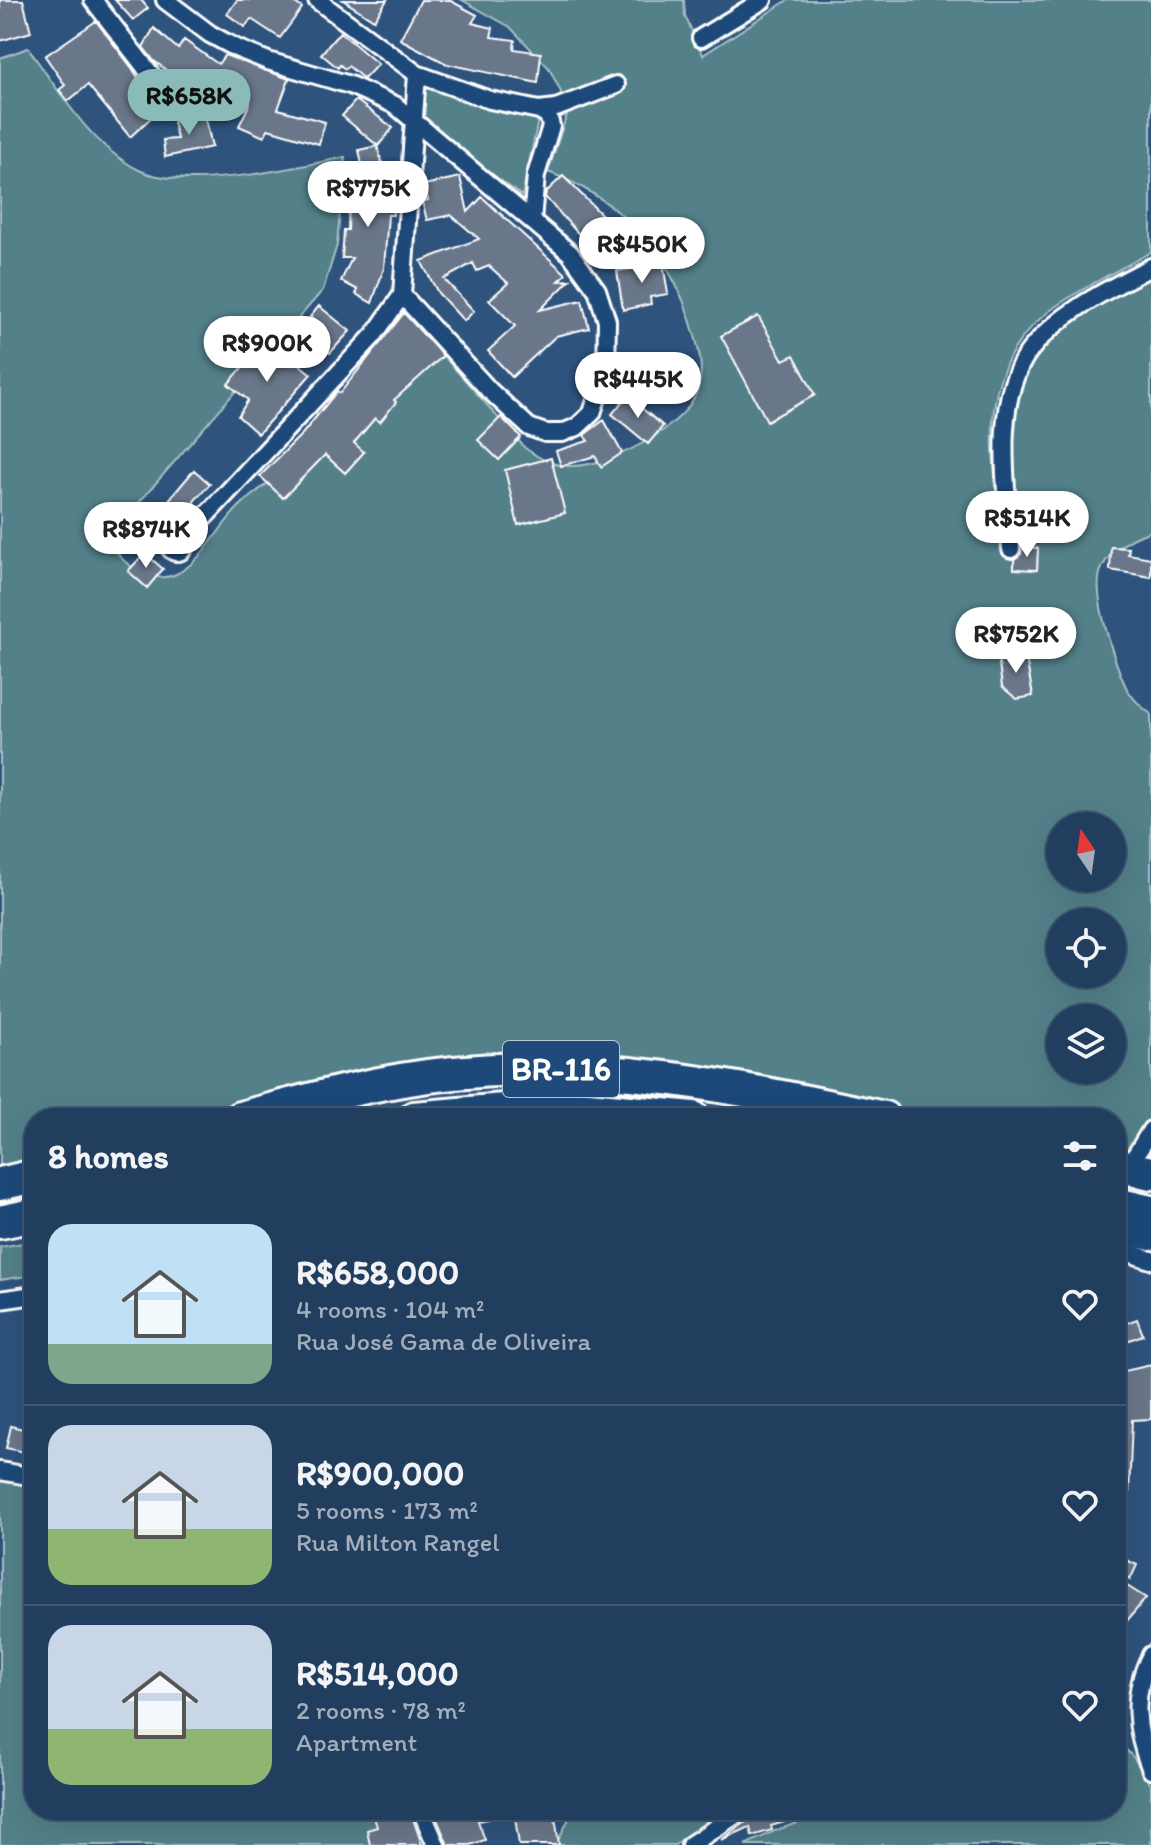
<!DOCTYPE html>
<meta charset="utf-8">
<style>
:root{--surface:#223e5e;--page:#2e4967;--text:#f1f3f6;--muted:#a2aebc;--line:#3f5773;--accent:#8bbbb9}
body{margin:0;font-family:Itim,sans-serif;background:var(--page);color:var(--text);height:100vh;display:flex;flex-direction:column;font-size:30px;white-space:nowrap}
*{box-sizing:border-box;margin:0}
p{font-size:26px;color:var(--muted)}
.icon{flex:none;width:44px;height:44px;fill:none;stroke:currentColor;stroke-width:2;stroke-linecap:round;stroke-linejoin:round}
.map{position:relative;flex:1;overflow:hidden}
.panel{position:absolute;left:24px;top:1108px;width:1102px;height:712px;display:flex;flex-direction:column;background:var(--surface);border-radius:32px;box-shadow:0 8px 32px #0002,0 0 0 2px var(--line)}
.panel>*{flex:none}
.needle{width:52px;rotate:347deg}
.buttons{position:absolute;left:1046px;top:812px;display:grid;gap:16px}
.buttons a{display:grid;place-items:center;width:80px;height:80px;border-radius:50%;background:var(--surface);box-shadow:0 8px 32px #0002,0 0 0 2px var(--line);font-size:40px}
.price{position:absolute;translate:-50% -68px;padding:0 18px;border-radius:28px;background:#fff;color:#222;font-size:26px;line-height:52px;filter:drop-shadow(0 2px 4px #0008)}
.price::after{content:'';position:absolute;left:50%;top:48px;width:24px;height:18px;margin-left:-12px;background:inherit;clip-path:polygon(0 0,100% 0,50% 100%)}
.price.selected{background:var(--accent);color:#111}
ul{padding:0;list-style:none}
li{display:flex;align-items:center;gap:24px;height:200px;padding:0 24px}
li+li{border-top:2px solid var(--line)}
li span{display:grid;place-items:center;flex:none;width:224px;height:160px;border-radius:24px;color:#555}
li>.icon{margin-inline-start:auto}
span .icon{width:96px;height:96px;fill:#fffc;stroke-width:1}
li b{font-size:34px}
h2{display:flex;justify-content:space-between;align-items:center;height:96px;padding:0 24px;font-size:34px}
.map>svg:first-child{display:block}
.green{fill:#528089;stroke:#a8c0c4;stroke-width:2;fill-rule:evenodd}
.building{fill:#6b778a;stroke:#fff;stroke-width:2}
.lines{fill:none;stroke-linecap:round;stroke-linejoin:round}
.minor-casing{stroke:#fff;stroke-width:22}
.primary-casing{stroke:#fff;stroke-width:32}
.motorway-casing{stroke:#fff;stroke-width:38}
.minor{stroke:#1f4a7a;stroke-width:16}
.primary{stroke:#1f4a7a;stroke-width:26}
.motorway{stroke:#1f4a7a;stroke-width:32}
.labels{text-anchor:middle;stroke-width:8;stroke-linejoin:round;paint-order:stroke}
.shield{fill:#1f4a7a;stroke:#bcc9d7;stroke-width:2}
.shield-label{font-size:32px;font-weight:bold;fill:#fff}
</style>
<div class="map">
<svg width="1151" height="1845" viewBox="0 0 1151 1845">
<rect width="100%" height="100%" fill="#2e537d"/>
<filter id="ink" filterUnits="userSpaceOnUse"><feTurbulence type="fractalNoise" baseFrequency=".0125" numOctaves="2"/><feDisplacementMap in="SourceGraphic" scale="16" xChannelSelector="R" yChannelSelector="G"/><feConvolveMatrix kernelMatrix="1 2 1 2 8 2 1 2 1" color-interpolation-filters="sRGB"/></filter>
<g filter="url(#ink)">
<!-- green -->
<path class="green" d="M 462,0 L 684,0 L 685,16 L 703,55 L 788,0 L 1151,0 L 1151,252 C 1119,270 1085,286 1055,307 C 966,370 996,462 1004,555 L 1022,554 C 1021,532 1015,509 1014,487 C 1012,445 1010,390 1034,354 C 1058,320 1116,294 1151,273 L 1151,531 C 1131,538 1107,551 1100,573 C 1093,597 1115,664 1126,687 C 1132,698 1141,707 1151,714 L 1151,1161 L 1116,1154 L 1116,1118 L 946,1118 L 775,1083 L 479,1060 L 371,1069 L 284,1090 L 205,1118 L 34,1118 L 34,1171 L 0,1178 L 0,58 L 28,48 C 59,90 90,146 139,170 C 184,192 295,168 345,157 L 337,245 L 323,290 L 111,535 C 110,559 150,585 174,575 C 204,562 218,526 241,505 C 259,488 280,475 300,460 C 347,425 395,390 441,353 L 525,448 C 539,458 552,466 570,466 C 608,467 683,429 697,392 C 705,369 699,349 692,326 C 671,253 619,198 548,172 L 568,111 L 560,90 L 549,68 L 510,27 ZM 1060,826 L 1112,826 L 1112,878 L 1060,878 ZM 1060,922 L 1112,922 L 1112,974 L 1060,974 ZM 1060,1018 L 1112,1018 L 1112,1070 L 1060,1070 Z
M 426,88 L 539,116 L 522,196 L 420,122 Z
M 34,1241 L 34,1275 L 0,1280 L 0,1247 Z
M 0,1479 L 34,1484 L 34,1810 L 393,1810 L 400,1845 L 0,1845 Z
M 1116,1739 L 1133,1757 L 1151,1785 L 1151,1845 L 745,1845 L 777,1830 L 836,1810 L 1116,1810 Z
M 573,1810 L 722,1810 L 675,1845 L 556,1845 Z"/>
<!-- building -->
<path class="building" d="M 0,0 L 23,0 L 31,32 L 0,41 Z
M 115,0 L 141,0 L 148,8 L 133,20 Z
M 237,0 L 291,0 L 302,8 L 280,38 L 251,19 L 245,27 L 227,14 Z
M 343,0 L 387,0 L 374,20 Z
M 421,0 L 449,0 L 477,15 L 472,23 L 493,28 L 491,37 L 515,40 L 514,49 L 541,53 L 538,83 L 447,64 L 400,39 Z
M 96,21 L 132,68 L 142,84 L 138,87 L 142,92 L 137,96 L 154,115 L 130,137 L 88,85 L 68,101 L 59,90 L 65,85 L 45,56 Z
M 154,28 L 178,49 L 184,40 L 218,64 L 225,55 L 289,79 L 278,109 L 325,122 L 319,144 L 268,129 L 264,137 L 239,126 L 250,103 L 226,85 L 212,103 L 154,61 L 143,47 Z
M 340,32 L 378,64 L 364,79 L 348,66 L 345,69 L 340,65 L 338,68 L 321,54 Z
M 356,100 L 393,128 L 378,146 L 342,116 Z
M 205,115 L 212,147 L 165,157 L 163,140 L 177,139 L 173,122 Z
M 377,146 L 386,176 L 392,176 L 393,215 L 388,215 L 384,268 L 372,303 L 356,294 L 358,290 L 341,281 L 352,258 L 342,258 L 344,230 L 348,230 L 349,199 L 367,199 L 369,169 L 363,170 L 359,150 Z
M 563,176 L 620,233 L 596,253 L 545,197 L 546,192 Z
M 460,177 L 468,212 L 482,197 L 566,274 L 559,281 L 570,280 L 540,310 L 582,300 L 589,328 L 556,336 L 512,377 L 488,351 L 515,326 L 489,300 L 508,283 L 489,266 L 477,271 L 473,263 L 444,279 L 474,311 L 464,321 L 438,293 L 421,261 L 479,239 L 451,215 L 427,220 L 422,202 L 428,200 L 424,185 Z
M 663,263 L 668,294 L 650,297 L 651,304 L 623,310 L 617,271 Z
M 319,306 L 350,331 L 330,353 L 310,336 L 317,322 L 310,317 Z
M 404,313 L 443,356 L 394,400 L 396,402 L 380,422 L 375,418 L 354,443 L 364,452 L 345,473 L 325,455 L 283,498 L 260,476 L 303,433 L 337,391 L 340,393 Z
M 758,316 L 783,360 L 794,355 L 815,395 L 767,421 L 721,336 Z
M 268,338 L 311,374 L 258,434 L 238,416 L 248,400 L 228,384 Z
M 627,396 L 663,426 L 648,444 L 612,414 Z
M 501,417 L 521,437 L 499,460 L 478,440 Z
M 604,420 L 622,453 L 601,467 L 595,456 L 561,466 L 556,451 L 588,441 L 584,435 Z
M 551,458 L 565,513 L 518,525 L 505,470 Z
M 194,470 L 210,484 L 194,501 L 195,507 L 157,514 Z
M 147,511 L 161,521 L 141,549 L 117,532 L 125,522 L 135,528 Z
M 1022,547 L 1038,548 L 1037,570 L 1014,569 L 1014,559 L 1021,554 Z
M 1111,547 L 1129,548 L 1128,554 L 1151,558 L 1151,577 L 1110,570 Z
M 145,553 L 163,569 L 147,588 L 128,571 Z
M 1025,652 L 1033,696 L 1017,699 L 1002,687 L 998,656 Z
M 1137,1319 L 1143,1335 L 1116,1345 L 1116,1327 Z
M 1151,1365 L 1151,1419 L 1132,1420 L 1129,1495 L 1116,1494 L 1116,1373 Z
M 11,1426 L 27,1430 L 26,1435 L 34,1437 L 34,1454 L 6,1448 Z
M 1116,1555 L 1137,1565 L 1130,1580 L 1116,1573 Z
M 1127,1586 L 1146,1598 L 1116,1634 L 1116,1613 L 1122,1606 L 1116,1602 Z
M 372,1810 L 410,1810 L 422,1845 L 370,1845 L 367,1830 L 377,1827 Z
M 433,1810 L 502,1810 L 502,1816 L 478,1821 L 485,1840 L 470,1845 L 448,1845 Z
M 514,1810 L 537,1810 L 538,1819 L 555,1816 L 559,1845 L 519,1845 Z
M 754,1810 L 810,1810 L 811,1814 L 771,1826 L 772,1830 L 752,1836 L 750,1827 L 721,1840 L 750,1819 Z"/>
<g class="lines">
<defs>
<path id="minor" d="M 93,0 L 173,103
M 165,0 L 210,34 L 236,48 L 268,61 L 350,85 L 395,105 L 570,253 L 597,290 L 607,321 L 606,370 L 592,413 L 577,427 L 562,433 L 545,433 L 529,427 L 489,390 L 402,295
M 317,0 L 417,74 L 490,100 L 539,110 L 556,108 L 616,85
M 701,38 L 763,0
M 532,221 L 536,175 L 551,126 L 548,115 L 539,110
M169 544a8 8 0 1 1 16 0a8 8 0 1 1-16 0Z
M 184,539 L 374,335 L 402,295 L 417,74
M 1011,549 C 1007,491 991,400 1030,350 C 1060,312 1109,289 1151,267
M 1128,1168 L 1151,1130
M 1116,1249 L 1151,1260
M 0,1300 L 34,1295
M 0,1471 L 34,1477
M 1151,1655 C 1131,1693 1135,1731 1151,1770
M 421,1810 L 436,1845
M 690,1845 L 743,1810"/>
<path id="primary" d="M 1116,1230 L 1151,1237"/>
<path id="motorway" d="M 240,1118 C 311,1099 381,1080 454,1073 C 600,1058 742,1088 884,1118
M 414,1118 L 557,1105 L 693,1118
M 1116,1165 L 1151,1173
M 0,1184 L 34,1176
M 1116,1204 L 1151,1212
M 0,1222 L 34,1215"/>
</defs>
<!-- minor casing -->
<use href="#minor" class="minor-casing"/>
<!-- primary casing -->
<use href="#primary" class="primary-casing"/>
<!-- motorway casing -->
<use href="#motorway" class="motorway-casing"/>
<!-- minor -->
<use href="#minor" class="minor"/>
<!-- primary -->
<use href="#primary" class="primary"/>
<!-- motorway -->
<use href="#motorway" class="motorway"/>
</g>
</g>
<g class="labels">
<!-- shield labels -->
<rect class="shield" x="503" y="1041" width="116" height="56" rx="6"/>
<g class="shield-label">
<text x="561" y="1080">BR-116</text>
</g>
</g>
</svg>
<div class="buttons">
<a><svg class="needle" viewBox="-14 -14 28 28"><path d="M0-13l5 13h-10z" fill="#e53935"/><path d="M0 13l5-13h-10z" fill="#a2aebc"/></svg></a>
<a><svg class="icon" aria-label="locate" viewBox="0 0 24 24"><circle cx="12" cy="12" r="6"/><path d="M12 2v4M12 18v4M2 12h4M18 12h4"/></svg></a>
<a><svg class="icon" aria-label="layers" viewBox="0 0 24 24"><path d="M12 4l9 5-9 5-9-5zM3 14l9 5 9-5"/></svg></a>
</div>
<b class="price selected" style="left:189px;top:137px">R$658K</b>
<b class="price" style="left:368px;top:229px">R$775K</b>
<b class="price" style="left:642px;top:285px">R$450K</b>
<b class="price" style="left:267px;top:384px">R$900K</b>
<b class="price" style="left:638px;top:420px">R$445K</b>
<b class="price" style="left:1027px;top:559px">R$514K</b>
<b class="price" style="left:146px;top:570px">R$874K</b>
<b class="price" style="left:1016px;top:675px">R$752K</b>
<section class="panel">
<h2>8 homes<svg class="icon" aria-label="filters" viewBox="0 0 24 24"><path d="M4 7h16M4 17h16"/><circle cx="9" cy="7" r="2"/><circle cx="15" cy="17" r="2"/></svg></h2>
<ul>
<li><span style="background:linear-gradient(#bfe0f5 75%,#7fa58c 0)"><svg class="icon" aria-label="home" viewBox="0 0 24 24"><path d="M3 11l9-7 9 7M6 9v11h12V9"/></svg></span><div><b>R$658,000</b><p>4 rooms · 104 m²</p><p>Rua José Gama de Oliveira</p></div><svg class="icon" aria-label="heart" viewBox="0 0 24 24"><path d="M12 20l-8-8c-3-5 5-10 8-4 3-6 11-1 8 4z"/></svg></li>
<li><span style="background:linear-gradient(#c9d6e8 65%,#8fb573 0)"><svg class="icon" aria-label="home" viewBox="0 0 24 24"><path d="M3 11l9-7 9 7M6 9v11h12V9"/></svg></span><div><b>R$900,000</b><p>5 rooms · 173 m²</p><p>Rua Milton Rangel</p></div><svg class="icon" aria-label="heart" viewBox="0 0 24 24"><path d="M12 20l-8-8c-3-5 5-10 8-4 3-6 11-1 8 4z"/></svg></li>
<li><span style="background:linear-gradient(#c9d6e8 65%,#8fb573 0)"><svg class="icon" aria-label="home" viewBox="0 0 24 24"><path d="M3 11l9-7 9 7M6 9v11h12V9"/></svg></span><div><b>R$514,000</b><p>2 rooms · 78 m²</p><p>Apartment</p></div><svg class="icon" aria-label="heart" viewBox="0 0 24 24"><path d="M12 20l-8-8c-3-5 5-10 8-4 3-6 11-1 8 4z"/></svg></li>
</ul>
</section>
</div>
